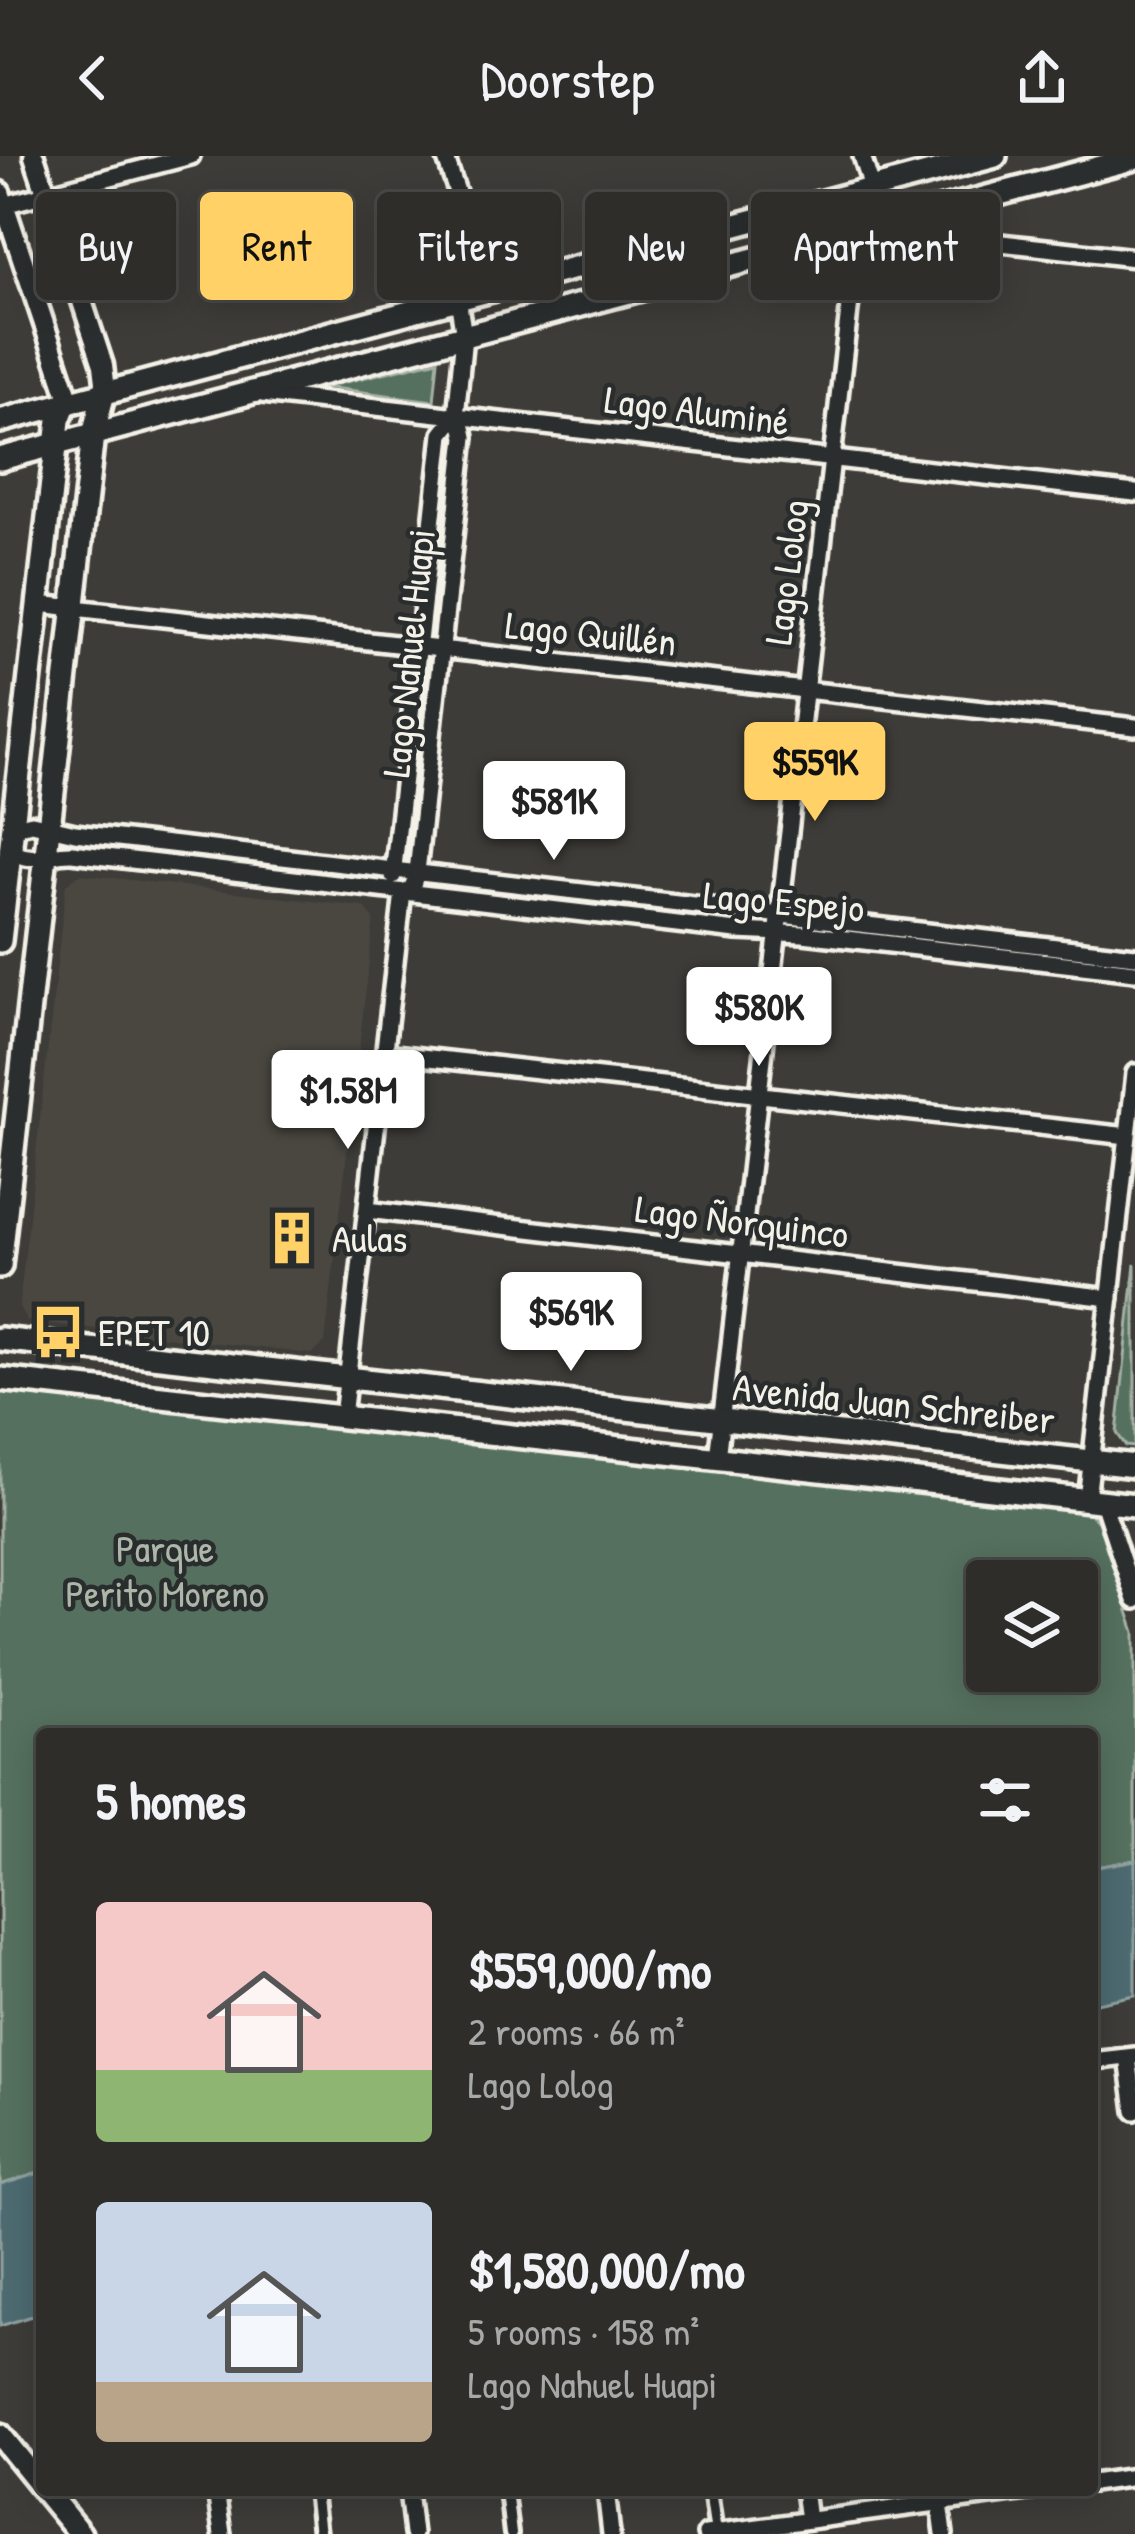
<!DOCTYPE html>
<meta charset="utf-8">
<style>
:root{--surface:#2e2d2a;--page:#3a3936;--text:#f1f3f6;--muted:#a7a8a8;--line:#494947;--accent:#ffd166}
body{margin:0;font-family:"Patrick Hand",sans-serif;background:var(--page);color:var(--text);height:100vh;display:flex;flex-direction:column;font-size:45px;white-space:nowrap}
*{box-sizing:border-box;margin:0}
p{font-size:39px;color:var(--muted)}
.icon{flex:none;width:66px;height:66px;fill:none;stroke:currentColor;stroke-width:2;stroke-linecap:round;stroke-linejoin:round}
.map{position:relative;flex:1;overflow:hidden}
.drawer{position:absolute;left:36px;top:1572px;width:1062px;height:768px;display:flex;flex-direction:column;background:var(--surface);border-radius:12px;box-shadow:0 6px 30px #0003,0 0 0 3px var(--line)}
.drawer>*{flex:none}
.top-card{position:absolute;left:36px;top:36px;width:1065px;height:108px;display:flex;gap:24px}
.buttons{position:absolute;left:966px;top:1404px;display:grid;gap:24px}
.buttons a{display:grid;place-items:center;width:132px;height:132px;border-radius:12px;background:var(--surface);box-shadow:0 6px 30px #0003,0 0 0 3px var(--line);font-size:60px}
.price{position:absolute;translate:-50% -102px;padding:0 27px;border-radius:12px;background:#fff;color:#222;font-size:39px;line-height:78px;filter:drop-shadow(0 3px 6px #0008)}
.price::after{content:'';position:absolute;left:50%;top:72px;width:36px;height:27px;margin-left:-18px;background:inherit;clip-path:polygon(0 0,100% 0,50% 100%)}
.price.selected{background:var(--accent);color:#111}
ul{padding:0;list-style:none}
li{display:flex;align-items:center;gap:36px;height:300px;padding:0 60px}
li span{display:grid;place-items:center;flex:none;width:336px;height:240px;border-radius:12px;color:#555}
li>.icon{margin-inline-start:auto}
span .icon{width:144px;height:144px;fill:#fffc;stroke-width:1}
li b{font-size:51px}
h2{display:flex;justify-content:space-between;align-items:center;height:144px;padding:0 60px;font-size:51px}
.pill{padding:0 42px;border-radius:12px;background:var(--surface);box-shadow:0 6px 30px #0003,0 0 0 3px var(--line);font-size:42px;line-height:108px}
.pill.selected{background:var(--accent);color:#111}
header{display:flex;justify-content:space-between;align-items:center;height:156px;padding:0 60px;background:var(--surface);font-size:54px;font-weight:600}
.map>svg:first-child{display:block}
.built{fill:#4a4740}
.green{fill:#54705f;stroke:#a4b0a4;stroke-width:3;fill-rule:evenodd}
.water{fill:#4d6b71;stroke:#90a1a1;stroke-width:3}
.lines{fill:none;stroke-linecap:round;stroke-linejoin:round}
.pedestrian-casing{stroke:#f4f1e8;stroke-width:20}
.minor-casing{stroke:#f4f1e8;stroke-width:24}
.tertiary-casing{stroke:#f4f1e8;stroke-width:27}
.secondary-casing{stroke:#f4f1e8;stroke-width:30}
.pedestrian{stroke:#2a2d2e;stroke-width:10}
.minor{stroke:#2a2d2e;stroke-width:15}
.tertiary{stroke:#2a2d2e;stroke-width:18}
.secondary{stroke:#2a2d2e;stroke-width:21}
.labels{text-anchor:middle;stroke-width:9;stroke-linejoin:round;paint-order:stroke}
.street-label{font-size:39px;fill:#f4f1e8;stroke:#2a2d2e}
.poi-label{font-size:39px;fill:#f4f1e8;stroke:#2a2d2e;text-anchor:start}
.park-label{font-size:39px;fill:#acb7aa;stroke:#2a2d2e}
</style>
<header><svg class="icon" aria-label="back" viewBox="0 0 24 24"><path d="M15 5l-7 7 7 7"/></svg>Doorstep<svg class="icon" aria-label="share" viewBox="0 0 24 24"><path d="M12 15V3M7 8l5-5 5 5M5 13v7h14v-7"/></svg></header>
<div class="map">
<svg width="1135" height="2378" viewBox="0 0 1135 2378">
<rect width="100%" height="100%" fill="#3d3c38"/>
<filter id="ink" filterUnits="userSpaceOnUse"><feTurbulence type="fractalNoise" baseFrequency=".00833" numOctaves="2"/><feDisplacementMap in="SourceGraphic" scale="24" xChannelSelector="R" yChannelSelector="G"/><feConvolveMatrix kernelMatrix="1 2 1 2 8 2 1 2 1" color-interpolation-filters="sRGB"/></filter>
<g filter="url(#ink)">
<!-- built -->
<path class="built" d="M 80,718 L 364,751 L 374,763 L 325,1187 L 312,1198 L 27,1165 L 19,1151 L 66,728 Z"/>
<!-- green -->
<path class="green" d="M 438,204 L 434,245 L 324,231 Z
M 1135,1108 L 1135,1291 L 1126,1290 L 1117,1277 Z
M 0,1233 L 1088,1355 L 1098,1366 L 1135,1476 L 1135,1704 L 1092,1712 L 1092,1578 L 42,1578 L 42,2016 L 0,2029 ZM 987,1425 L 1077,1425 L 1077,1515 L 987,1515 Z"/>
<!-- water -->
<path class="water" d="M 1135,1704 L 1135,1839 L 1092,1848 L 1092,1712 Z
M 42,2016 L 42,2157 L 0,2170 L 0,2029 Z"/>
<g class="lines">
<defs>
<path id="pedestrian" d="M 314,2334 L 319,2378
M 506,2334 L 511,2378
M 710,2334 L 716,2377"/>
<path id="minor" d="M 445,0 L 490,134
M 862,0 L 884,69 L 930,79 L 1135,102
M 0,50 L 191,0
M 262,238 L 1135,337
M 39,448 L 1135,571
M 13,680 L 19,670 L 32,667 L 75,677 L 1135,800
M 12,685 L 17,698 C 34,707 53,696 72,697 L 737,775 L 803,778 L 1135,816
M 393,720 L 442,278 L 456,260 L 464,180 L 458,143
M 385,897 L 1128,980
M 367,1054 L 1110,1142
M 343,1261 L 403,736 L 412,732 L 417,716 L 465,281 L 463,272 L 456,260
M 717,1303 L 858,76 L 858,59 L 852,38
M 1087,1344 L 1135,917
M 1103,1346 L 1135,1444
M 1128,1901 L 1135,1955
M 1092,1905 L 1135,1900
M 1092,2327 L 1135,2321
M 216,2334 L 222,2378
M 408,2334 L 413,2378
M 606,2334 L 611,2378
M 804,2334 L 808,2364
M 940,2347 L 944,2378
M 706,2378 L 1035,2334"/>
<path id="tertiary" d="M 34,0 L 103,209 L 105,226 L 104,237
M 0,36 L 70,246"/>
<path id="secondary" d="M 0,265 L 995,0
M 0,303 L 1135,2
M 0,785 L 59,264 L 64,251 L 70,246
M 0,1110 L 93,278 L 104,237
M 0,1183 L 1135,1310
M 0,1223 L 1135,1349
M 0,2279 L 42,2331
M 44,2334 L 80,2378"/>
</defs>
<!-- pedestrian casing -->
<use href="#pedestrian" class="pedestrian-casing"/>
<!-- minor casing -->
<use href="#minor" class="minor-casing"/>
<!-- tertiary casing -->
<use href="#tertiary" class="tertiary-casing"/>
<!-- secondary casing -->
<use href="#secondary" class="secondary-casing"/>
<!-- pedestrian -->
<use href="#pedestrian" class="pedestrian"/>
<!-- minor -->
<use href="#minor" class="minor"/>
<!-- tertiary -->
<use href="#tertiary" class="tertiary"/>
<!-- secondary -->
<use href="#secondary" class="secondary"/>
</g>
</g>
<!-- icons -->
<defs>
<symbol id="building-bare" viewBox="-9 -9 18 18"><path d="M-4-6H4V6H1V3H-1V6H-4ZM-2.5-4.3h1.7v1.8h-1.7ZM.8-4.3h1.7v1.8H.8ZM-2.5-1h1.7V.8h-1.7ZM.8-1h1.7V.8H.8Z" fill="#ffd166" stroke="#2a2d2e" stroke-width="2.5" paint-order="stroke"/></symbol>
<symbol id="bus-bare" viewBox="-9 -9 18 18"><path d="M-5-6H5V4H4V6H2V4H-2V6H-4V4H-5ZM-3.5-4V0h7V-4ZM-3.5 1.2v1.5H-2V1.2ZM2 1.2v1.5H3.5V1.2Z" fill="#ffd166" stroke="#2a2d2e" stroke-width="2.5" paint-order="stroke"/></symbol>
</defs>
<g fill-rule="evenodd">
<use href="#building-bare" x="254" y="1044" width="76" height="76"/>
<use href="#bus-bare" x="20" y="1138" width="76" height="76"/>
</g>
<g class="labels">
<!-- street labels -->
<g class="street-label">
<text transform="translate(697 254) rotate(7)" y="14">Lago Aluminé</text>
<text transform="translate(786 416) rotate(-83)" y="14">Lago Lolog</text>
<text transform="translate(591 477) rotate(6)" y="14">Lago Quillén</text>
<text transform="translate(408 497) rotate(-84)" y="14">Lago Nahuel Huapi</text>
<text transform="translate(784 745) rotate(5)" y="14">Lago Espejo</text>
<text transform="translate(742 1065) rotate(7)" y="14">Lago Ñorquinco</text>
<text transform="translate(894 1247) rotate(6)" y="14">Avenida Juan Schreiber</text>
</g>
<!-- poi labels -->
<g class="poi-label">
<text x="332" y="1096">Aulas</text>
<text x="98" y="1190">EPET 10</text>
</g>
<!-- park labels -->
<g class="park-label">
<text x="165" y="1406">Parque<tspan x="165" dy="45">Perito Moreno</tspan></text>
</g>
</g>
</svg>
<div class="buttons">
<a><svg class="icon" aria-label="layers" viewBox="0 0 24 24"><path d="M12 4l9 5-9 5-9-5zM3 14l9 5 9-5"/></svg></a>
</div>
<b class="price selected" style="left:815px;top:668px">$559K</b>
<b class="price" style="left:554px;top:707px">$581K</b>
<b class="price" style="left:759px;top:913px">$580K</b>
<b class="price" style="left:348px;top:996px">$1.58M</b>
<b class="price" style="left:571px;top:1218px">$569K</b>
<div class="top-card">
<a class="pill">Buy</a>
<a class="pill selected">Rent</a>
<a class="pill">Filters</a>
<a class="pill">New</a>
<a class="pill">Apartment</a>
</div>
<section class="drawer">
<h2>5 homes<svg class="icon" aria-label="filters" viewBox="0 0 24 24"><path d="M4 7h16M4 17h16"/><circle cx="9" cy="7" r="2"/><circle cx="15" cy="17" r="2"/></svg></h2>
<ul>
<li><span style="background:linear-gradient(#f6c9c9 70%,#8fb573 0)"><svg class="icon" aria-label="home" viewBox="0 0 24 24"><path d="M3 11l9-7 9 7M6 9v11h12V9"/></svg></span><div><b>$559,000/mo</b><p>2 rooms · 66 m²</p><p>Lago Lolog</p></div></li>
<li><span style="background:linear-gradient(#c9d6e8 75%,#b9a48a 0)"><svg class="icon" aria-label="home" viewBox="0 0 24 24"><path d="M3 11l9-7 9 7M6 9v11h12V9"/></svg></span><div><b>$1,580,000/mo</b><p>5 rooms · 158 m²</p><p>Lago Nahuel Huapi</p></div></li>
</ul>
</section>
</div>
